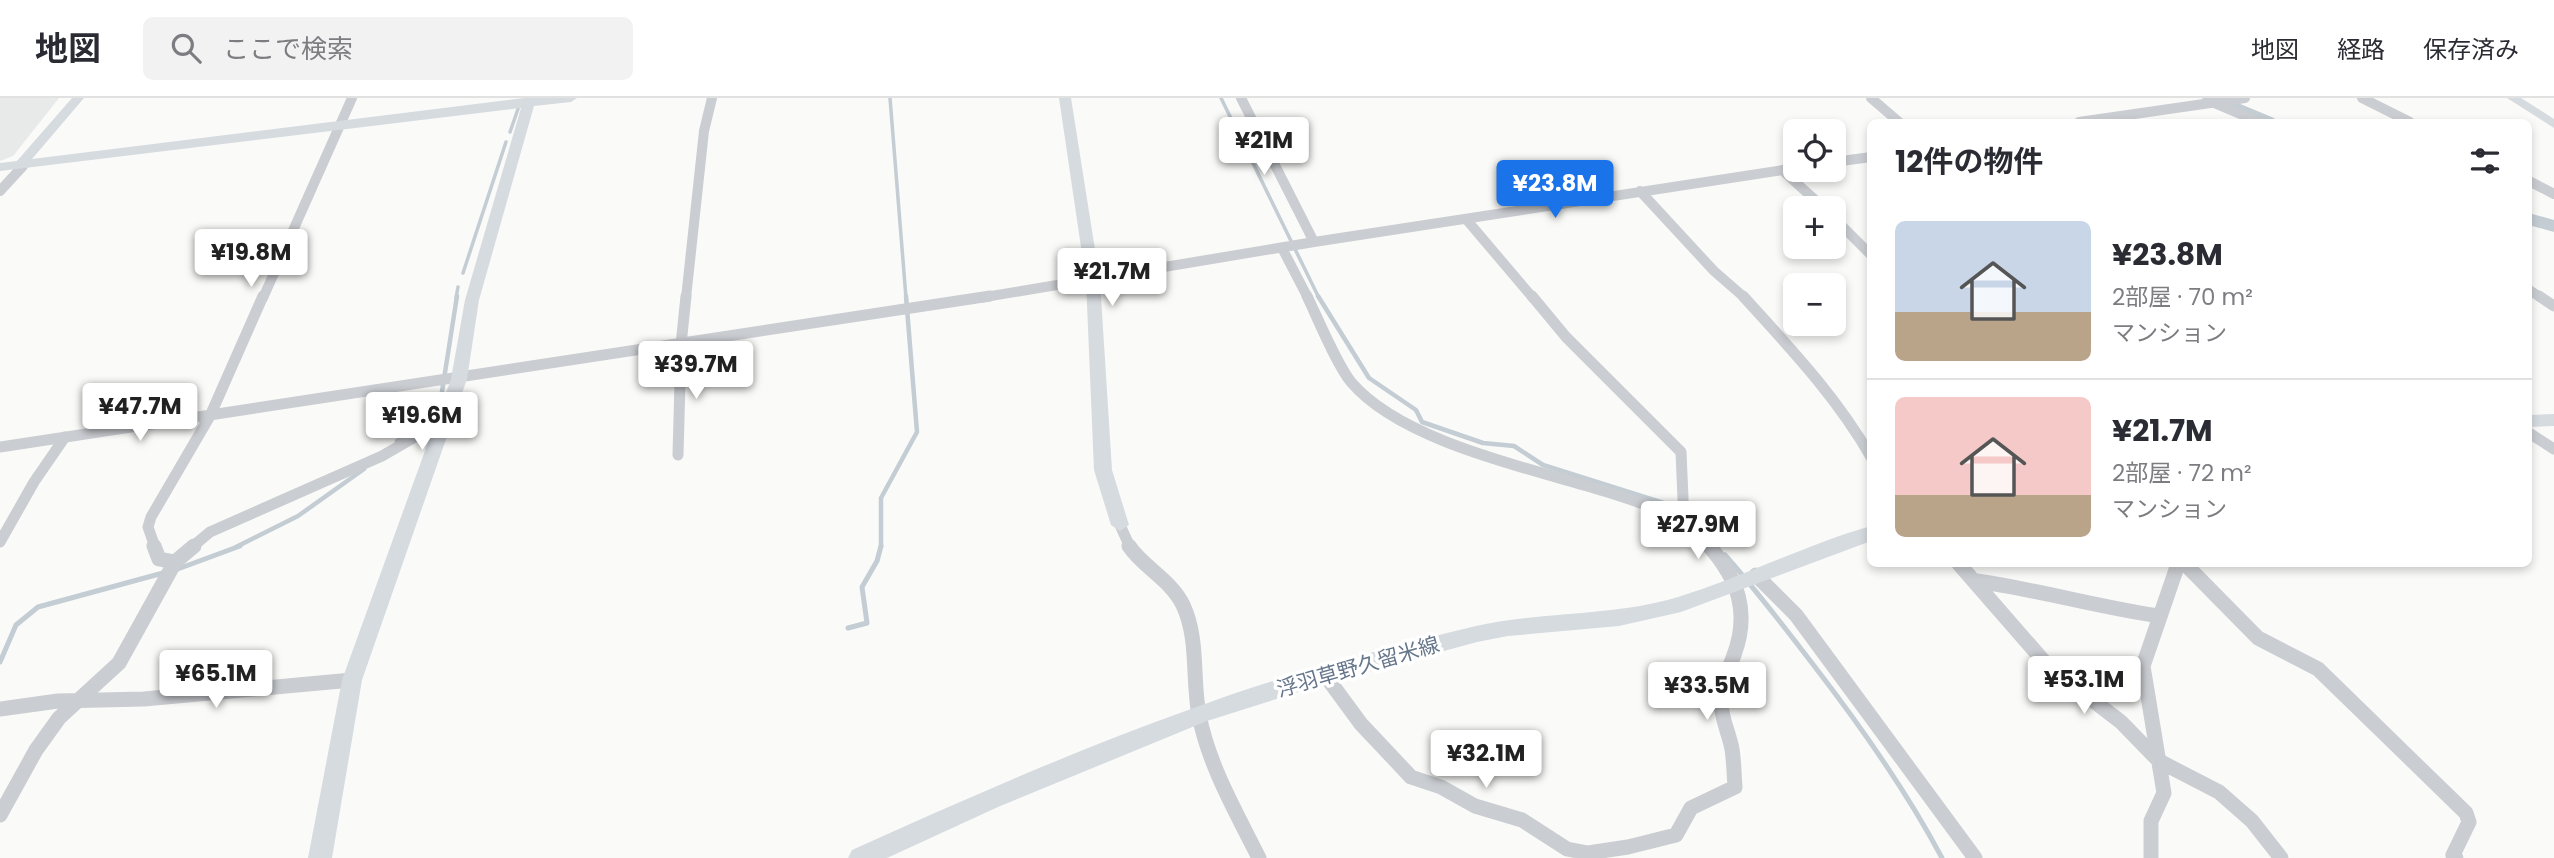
<!DOCTYPE html>
<html lang="ja">
<meta charset="utf-8">
<style>
:root{--surface:#fff;--page:#f2f2f3;--text:#2b2b33;--muted:#7c7c81;--line:#e1e1e2;--accent:#1a73e8}
body{margin:0;font-family:Poppins,"Noto Sans JP",sans-serif;background:var(--page);color:var(--text);height:100vh;display:flex;flex-direction:column;font-size:26px;white-space:nowrap}
*{box-sizing:border-box;margin:0}
p{font-size:23px;color:var(--muted)}
.icon{flex:none;width:38px;height:38px;fill:none;stroke:currentColor;stroke-width:2;stroke-linecap:round;stroke-linejoin:round}
.map{position:relative;flex:1;overflow:hidden}
.panel{position:absolute;left:1867px;top:21px;width:665px;height:448px;display:flex;flex-direction:column;background:var(--surface);border-radius:10px;box-shadow:0 4px 10px #0003}
.panel>*{flex:none}
.controls{position:absolute;left:1783px;top:21px;display:grid;gap:14px}
.controls a{display:grid;place-items:center;width:63px;height:63px;border-radius:10px;background:var(--surface);box-shadow:0 4px 10px #0003;font-size:35px}
.price{position:absolute;translate:-50% -60px;padding:0 16px;border-radius:7px;background:#fff;color:#222;font-size:23px;line-height:46px;filter:drop-shadow(0 2px 4px #0008)}
.price::after{content:'';position:absolute;left:50%;top:42px;width:21px;height:16px;margin-left:-10px;background:inherit;clip-path:polygon(0 0,100% 0,50% 100%)}
.price.active{background:var(--accent);color:#fff}
ul{padding:0;list-style:none}
li{display:flex;align-items:center;gap:21px;height:175px;padding:0 28px}
li+li{border-top:2px solid var(--line)}
li span{display:grid;place-items:center;flex:none;width:196px;height:140px;border-radius:10px;color:#555}
li>.icon{margin-inline-start:auto}
span .icon{width:84px;height:84px;fill:#fffc;stroke-width:1}
li b{font-size:30px}
h2{display:flex;justify-content:space-between;align-items:center;height:84px;padding:0 28px;font-size:30px}
header{display:flex;align-items:center;gap:42px;box-sizing:border-box;height:98px;padding:0 35px;background:var(--surface);border-bottom:2px solid var(--line)}
header strong{font-size:33px}
nav{display:flex;gap:38px;margin-inline-start:auto;font-size:24px}
.search{width:490px;height:63px;background:var(--page);display:flex;align-items:center;gap:18px;box-sizing:border-box;padding:0 24px;border-radius:10px;color:var(--muted);font-size:26px}
.map>svg:first-child{display:block}
.built{fill:#e8e9e9}
.lines{fill:none;stroke-linecap:round;stroke-linejoin:round}
.stream-far2{stroke:#c3cdd3;stroke-width:3.5}
.stream-far1{stroke:#c3cdd3;stroke-width:4.5}
.stream{stroke:#c3cdd3;stroke-width:5}
.river{fill:#c3cdd3;fill-rule:evenodd}
.street-far2{stroke:#cacdd1;stroke-width:10}
.street-far1{stroke:#cacdd1;stroke-width:11}
.street{stroke:#cacdd1;stroke-width:15}
.secondary{fill:#d6dbe0;fill-rule:evenodd}
.primary{fill:#d6dbe0;fill-rule:evenodd}
.labels{text-anchor:middle;stroke-width:7;stroke-linejoin:round;paint-order:stroke}
.street-label{font-size:21px;fill:#66768b;stroke:#fff}
</style>
<header>
<strong>地図</strong>
<div class="search"><svg class="icon" aria-label="search" viewBox="0 0 24 24"><circle cx="10" cy="10" r="6"/><path d="M15 15l6 6"/></svg>ここで検索</div>
<nav><a>地図</a><a>経路</a><a>保存済み</a></nav>
</header>
<div class="map">
<svg width="2554" height="760" viewBox="0 0 2554 760">
<rect width="100%" height="100%" fill="#fafaf8"/>
<!-- built -->
<path class="built" d="M 0,0 L 59,0 L 13,58 L 0,63 Z"/>
<g class="lines">
<!-- stream-far2 -->
<path class="stream-far2" d="M 890,0 L 906,200
M 1221,0 L 1319,200
M 510,34 L 518,11
M 463,175 L 506,44
M 456,200 L 458,189"/>
<!-- stream-far1 -->
<path class="stream-far1" d="M 1318,198 L 1369,280 L 1416,312 L 1422,324 L 1483,345 L 1514,348 L 1543,367 L 1673,408 L 1704,435
M 397,343 L 429,318 L 441,300 L 457,198
M 236,449 L 298,418 L 364,371
M 881,449 L 881,400 L 917,334 L 906,198"/>
<!-- stream -->
<path class="stream" d="M 1725,457 C 1757,493 1786,531 1815,569 C 1862,630 1906,692 1942,760
M 175,472 L 240,448
M 848,530 L 867,525 L 862,489 L 877,463 L 881,448
M 0,564 L 16,527 L 38,509 L 163,475"/>
<!-- river -->
<path class="river" d="M 2202,0 L 2226,0 L 2274,20 L 2277,24 L 2254,24 L 2205,4 Z
M 2529,115 L 2554,122 L 2554,134 L 2529,127 Z"/>
<!-- street-far2 -->
<path class="street-far2" d="M 1241,0 L 1314,144
M 1871,0 L 1899,24
M 2362,0 L 2410,24
M 2214,5 L 2259,24
M 2079,24 L 2245,0
M 1834,64 L 1871,59
M 1782,72 L 1824,110
M 2529,83 L 2554,96
M 0,93 L 23,68 L 21,66
M 1640,93 L 1714,173 L 1745,200
M 1834,120 L 1871,157
M 1466,121 L 1533,200
M 1282,150 L 1308,200
M 2529,192 L 2542,200
M 263,200 L 352,0
M 686,200 L 704,33 L 712,0
M 979,200 L 1314,144 L 1796,70"/>
<!-- street-far1 -->
<path class="street-far1" d="M 1307,198 C 1318,221 1337,267 1351,284 C 1402,344 1530,370 1604,393 C 1645,406 1681,416 1711,449
M 1532,198 L 1566,239 L 1681,354 L 1684,423
M 1743,198 C 1790,250 1836,298 1871,359
M 2539,198 L 2554,208
M 2529,335 L 2554,351
M 0,349 L 990,198
M 678,357 L 681,247 L 686,198
M 1120,427 L 1130,449
M 0,444 L 34,384 L 65,339
M 155,449 L 148,429 L 151,419 L 210,318 L 263,198
M 192,449 L 210,434 L 382,358 L 446,321"/>
<!-- street -->
<path class="street" d="M 154,448 L 159,461 L 175,464
M 1129,448 C 1144,470 1171,482 1183,507 C 1199,541 1192,581 1199,617 C 1209,668 1236,714 1259,760
M 1959,466 L 2047,567 L 2121,624 L 2159,663 L 2219,694 L 2252,723 L 2281,760
M 2185,466 L 2258,540 L 2318,571 L 2466,715 L 2469,724 L 2453,757 L 2456,760
M 1756,477 L 1796,517 L 1975,760
M 1977,483 C 2039,492 2098,509 2159,518
M 1325,577 L 1361,626 L 1411,679 L 1441,689 L 1475,708 L 1522,722 L 1567,751 L 1588,755 L 1628,749 L 1676,737 L 1691,710 L 1735,689 C 1734,676 1734,664 1732,651 C 1729,635 1721,620 1721,604 C 1721,588 1729,571 1734,557 C 1750,514 1738,481 1709,448
M 0,611 L 58,603 L 144,601 L 352,582
M 0,717 L 36,652 L 59,620 L 119,565 L 175,464 L 194,448
M 2151,760 L 2151,723 L 2164,695 L 2143,568 L 2178,466"/>
<!-- secondary -->
<path class="secondary" d="M 72,0 L 84,0 L 32,61 L 524,0 L 577,0 L 571,4 L 534,8 L 479,202 L 467,281 L 362,582 L 332,760 L 308,760 L 342,582 L 451,281 L 465,202 L 521,10 L 0,73 L 0,65 L 17,63 Z
M 1059,0 L 1071,0 L 1100,183 L 1112,372 L 1129,427 L 1120,433 L 1111,427 L 1094,372 L 1086,183 Z
M 2507,0 L 2521,0 L 2554,21 L 2554,30 Z"/>
<!-- primary -->
<path class="primary" d="M 2554,316 L 2554,328 L 2529,329 L 2529,317 Z
M 1871,428 L 1871,443 L 1681,514 L 1619,528 L 1508,538 L 1477,544 L 1327,585 L 1207,623 L 998,709 L 887,760 L 848,760 L 852,752 C 963,702 1076,652 1191,611 C 1283,577 1380,551 1476,528 C 1542,513 1612,519 1678,499 C 1743,479 1805,447 1871,428 Z"/>
</g>
<g class="labels">
<!-- street labels -->
<g class="street-label">
<text transform="translate(1358 569) rotate(-16)" y="7">浮羽草野久留米線</text>
</g>
</g>
</svg>
<div class="controls">
<a><svg class="icon" aria-label="locate" viewBox="0 0 24 24"><circle cx="12" cy="12" r="6"/><path d="M12 2v4M12 18v4M2 12h4M18 12h4"/></svg></a>
<a>+</a>
<a>−</a>
</div>
<b class="price" style="left:1264px;top:79px">¥21M</b>
<b class="price active" style="left:1555px;top:122px">¥23.8M</b>
<b class="price" style="left:251px;top:191px">¥19.8M</b>
<b class="price" style="left:1112px;top:210px">¥21.7M</b>
<b class="price" style="left:696px;top:303px">¥39.7M</b>
<b class="price" style="left:140px;top:345px">¥47.7M</b>
<b class="price" style="left:422px;top:354px">¥19.6M</b>
<b class="price" style="left:1698px;top:463px">¥27.9M</b>
<b class="price" style="left:216px;top:612px">¥65.1M</b>
<b class="price" style="left:2084px;top:618px">¥53.1M</b>
<b class="price" style="left:1707px;top:624px">¥33.5M</b>
<b class="price" style="left:1486px;top:692px">¥32.1M</b>
<section class="panel">
<h2>12件の物件<svg class="icon" aria-label="filters" viewBox="0 0 24 24"><path d="M4 7h16M4 17h16"/><circle cx="9" cy="7" r="2"/><circle cx="15" cy="17" r="2"/></svg></h2>
<ul>
<li><span style="background:linear-gradient(#c9d6e8 65%,#b9a48a 0)"><svg class="icon" aria-label="home" viewBox="0 0 24 24"><path d="M3 11l9-7 9 7M6 9v11h12V9"/></svg></span><div><b>¥23.8M</b><p>2部屋 · 70 m²</p><p>マンション</p></div></li>
<li><span style="background:linear-gradient(#f6c9c9 70%,#b9a48a 0)"><svg class="icon" aria-label="home" viewBox="0 0 24 24"><path d="M3 11l9-7 9 7M6 9v11h12V9"/></svg></span><div><b>¥21.7M</b><p>2部屋 · 72 m²</p><p>マンション</p></div></li>
</ul>
</section>
</div>
